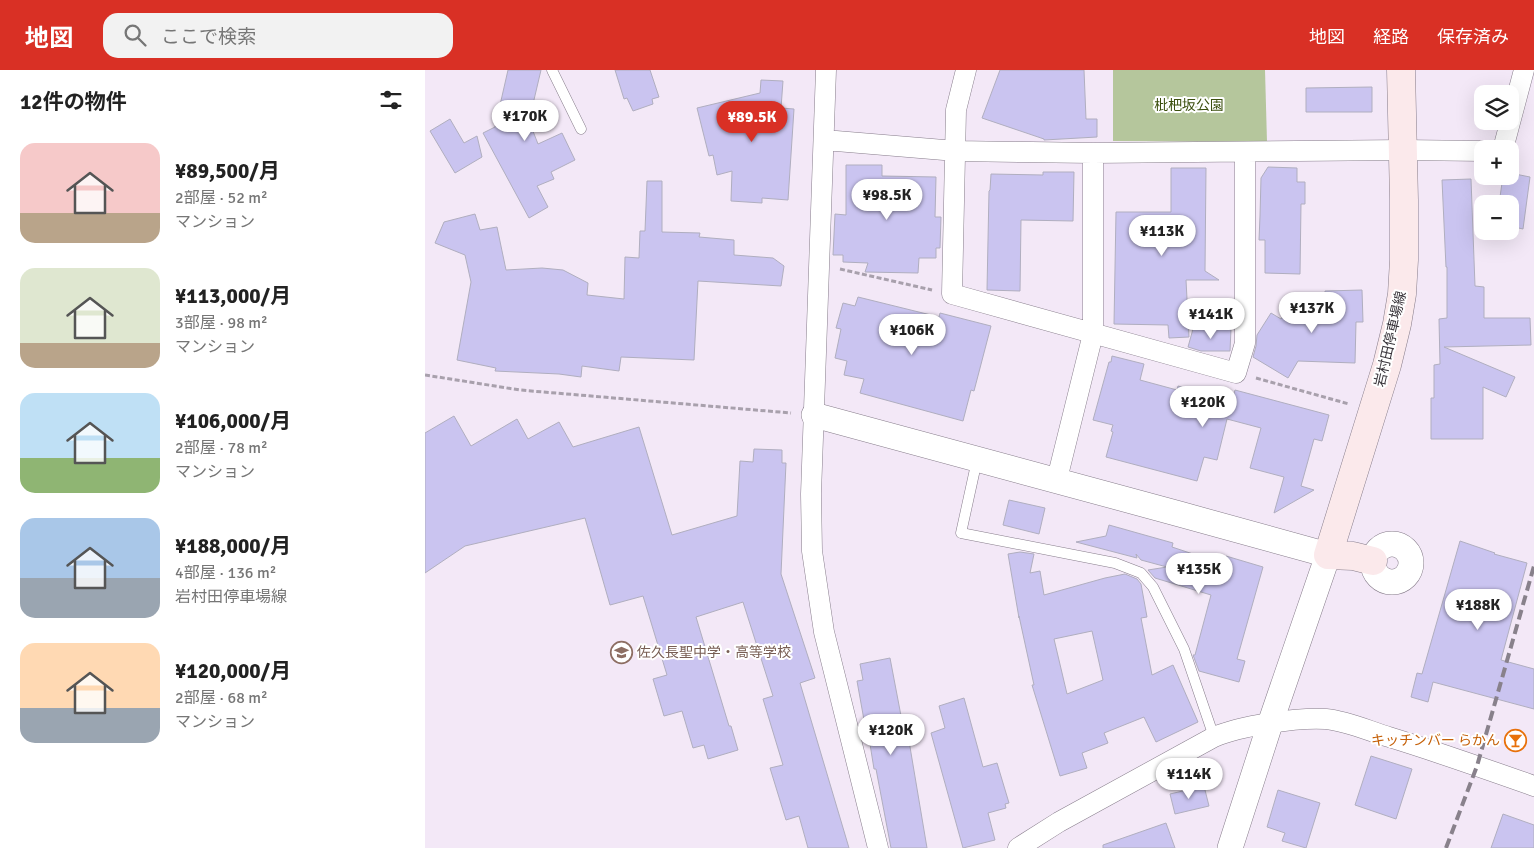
<!DOCTYPE html>
<html lang="ja">
<meta charset="utf-8">
<style>
:root{--surface:#fff;--page:#f2f2f2;--text:#222;--muted:#767676;--accent:#d93025}
body{margin:0;font-family:Signika,"Noto Sans JP",sans-serif;background:var(--page);color:var(--text);height:100vh;display:flex;flex-direction:column;font-size:19px;white-space:nowrap}
*{box-sizing:border-box;margin:0}
p{font-size:16px;color:var(--muted)}
.icon{flex:none;width:28px;height:28px;fill:none;stroke:currentColor;stroke-width:2;stroke-linecap:round;stroke-linejoin:round}
.map{position:relative;flex:1;overflow:hidden}
.panel{display:flex;flex-direction:column;background:var(--surface);width:425px}
.panel>*{flex:none}
.controls{position:absolute;left:1049px;top:15px;display:grid;gap:10px}
.controls a{display:grid;place-items:center;width:45px;height:45px;border-radius:10px;background:var(--surface);box-shadow:0 5px 20px #0002;font-size:25px}
.price{position:absolute;translate:-50% -42px;padding:0 11px;border-radius:18px;background:#fff;color:#222;font-size:16px;line-height:32px;filter:drop-shadow(0 1px 2px #0008)}
.price::after{content:'';position:absolute;left:50%;top:30px;width:15px;height:11px;margin-left:-8px;background:inherit;clip-path:polygon(0 0,100% 0,50% 100%)}
.price.active{background:var(--accent);color:#fff}
ul{padding:0;list-style:none}
li{display:flex;align-items:center;gap:15px;height:125px;padding:0 20px}
li span{display:grid;place-items:center;flex:none;width:140px;height:100px;border-radius:15px;color:#555}
li>.icon{margin-inline-start:auto}
span .icon{width:60px;height:60px;fill:#fffc;stroke-width:1}
li b{font-size:21px}
h2{display:flex;justify-content:space-between;align-items:center;height:60px;padding:0 20px;font-size:21px}
header{display:flex;align-items:center;gap:30px;box-sizing:border-box;height:70px;padding:0 25px;background:var(--accent);color:#fff}
header strong{font-size:24px}
nav{display:flex;gap:28px;margin-inline-start:auto;font-size:18px}
.search{width:350px;height:45px;background:var(--page);display:flex;align-items:center;gap:12px;box-sizing:border-box;padding:0 18px;border-radius:15px;color:var(--muted);font-size:19px}
main{display:flex;flex:1;min-height:0}
.map>svg:first-child{display:block}
.green{fill:#b5c69c}
.building{fill:#cac4f0;stroke:#b0aebf;fill-rule:evenodd}
.lines{fill:none;stroke-linecap:round;stroke-linejoin:round}
.service-casing{stroke:#877d8b;stroke-width:11}
.minor-casing{stroke:#877d8b;stroke-width:21}
.tertiary-casing{stroke:#877d8b;stroke-width:26}
.secondary-casing{stroke:#877d8b;stroke-width:29}
.path{stroke:#a8a0ac;stroke-width:3;stroke-dasharray:5 2.5;stroke-linecap:butt}
.service{stroke:#fff;stroke-width:10}
.minor{stroke:#fff;stroke-width:20}
.tertiary{stroke:#fff;stroke-width:25}
.secondary{stroke:#fbe9eb;stroke-width:28}
.rail{stroke:#88818b;stroke-width:4;stroke-dasharray:10 5;stroke-linecap:butt}
.labels{text-anchor:middle;stroke-width:4;stroke-linejoin:round;paint-order:stroke}
.park-label{font-size:14px;fill:#3b4f0e;stroke:#fff}
.street-label{font-size:14px;fill:#39353b;stroke:#fff}
.education-label{font-size:14px;fill:#785e54;stroke:#fff;text-anchor:start}
.food-label{font-size:14px;fill:#c56008;stroke:#fff;text-anchor:end}
</style>
<header>
<strong>地図</strong>
<div class="search"><svg class="icon" aria-label="search" viewBox="0 0 24 24"><circle cx="10" cy="10" r="6"/><path d="M15 15l6 6"/></svg>ここで検索</div>
<nav><a>地図</a><a>経路</a><a>保存済み</a></nav>
</header>
<main>
<section class="panel">
<h2>12件の物件<svg class="icon" aria-label="filters" viewBox="0 0 24 24"><path d="M4 7h16M4 17h16"/><circle cx="9" cy="7" r="2"/><circle cx="15" cy="17" r="2"/></svg></h2>
<ul>
<li><span style="background:linear-gradient(#f6c9c9 70%,#b9a48a 0)"><svg class="icon" aria-label="home" viewBox="0 0 24 24"><path d="M3 11l9-7 9 7M6 9v11h12V9"/></svg></span><div><b>¥89,500/月</b><p>2部屋 · 52 m²</p><p>マンション</p></div></li>
<li><span style="background:linear-gradient(#dfe7d0 75%,#b9a48a 0)"><svg class="icon" aria-label="home" viewBox="0 0 24 24"><path d="M3 11l9-7 9 7M6 9v11h12V9"/></svg></span><div><b>¥113,000/月</b><p>3部屋 · 98 m²</p><p>マンション</p></div></li>
<li><span style="background:linear-gradient(#bfe0f5 65%,#8fb573 0)"><svg class="icon" aria-label="home" viewBox="0 0 24 24"><path d="M3 11l9-7 9 7M6 9v11h12V9"/></svg></span><div><b>¥106,000/月</b><p>2部屋 · 78 m²</p><p>マンション</p></div></li>
<li><span style="background:linear-gradient(#a9c7e8 60%,#9aa5b1 0)"><svg class="icon" aria-label="home" viewBox="0 0 24 24"><path d="M3 11l9-7 9 7M6 9v11h12V9"/></svg></span><div><b>¥188,000/月</b><p>4部屋 · 136 m²</p><p>岩村田停車場線</p></div></li>
<li><span style="background:linear-gradient(#ffd9b3 65%,#9aa5b1 0)"><svg class="icon" aria-label="home" viewBox="0 0 24 24"><path d="M3 11l9-7 9 7M6 9v11h12V9"/></svg></span><div><b>¥120,000/月</b><p>2部屋 · 68 m²</p><p>マンション</p></div></li>
</ul>
</section>
<div class="map">
<svg width="1109" height="778" viewBox="0 0 1109 778">
<rect width="100%" height="100%" fill="#f3e8f7"/>
<!-- green -->
<path class="green" d="M 688,0 L 840,0 L 842,72 L 688,71 Z"/>
<!-- building -->
<path class="building" d="M 83,0 L 116,0 L 104,51 L 113,74 L 137,63 L 150,90 L 126,102 L 129,109 L 112,116 L 123,137 L 104,148 L 58,63 L 70,57 Z
M 190,0 L 225,0 L 234,27 L 227,29 L 228,34 L 208,41 L 202,28 L 199,29 Z
M 575,0 L 659,0 L 661,49 L 672,49 L 672,67 L 619,70 L 619,69 L 557,48 Z
M 336,10 L 358,11 L 356,38 L 369,39 L 363,130 L 337,128 L 337,133 L 306,131 L 307,101 L 292,105 L 288,85 L 284,86 L 272,38 L 335,23 Z
M 947,17 L 947,42 L 881,42 L 881,18 Z
M 25,49 L 39,73 L 52,66 L 57,87 L 30,103 L 5,61 Z
M 421,95 L 457,95 L 457,106 L 511,107 L 510,147 L 516,147 L 515,178 L 511,178 L 511,188 L 494,188 L 493,203 L 440,202 L 443,193 L 418,192 L 418,185 L 408,185 L 410,144 L 421,145 Z
M 843,97 L 872,98 L 872,112 L 880,112 L 880,134 L 876,134 L 875,204 L 840,203 L 840,170 L 834,170 L 835,146 L 836,108 Z
M 746,98 L 781,98 L 780,201 L 794,210 L 761,210 L 764,267 L 744,268 L 743,255 L 689,254 L 691,142 L 746,142 Z
M 618,102 L 649,102 L 648,151 L 596,150 L 595,221 L 562,220 L 564,121 L 565,120 L 566,104 L 618,105 Z
M 1085,103 L 1105,107 L 1098,159 L 1085,156 L 1085,134 L 1074,134 L 1078,106 L 1085,106 Z
M 1046,109 L 1050,216 L 1059,217 L 1059,248 L 1105,248 L 1106,275 L 1019,277 L 1090,307 L 1081,327 L 1058,317 L 1058,369 L 1006,369 L 1006,328 L 1009,328 L 1009,295 L 1015,294 L 1014,249 L 1022,248 L 1022,197 L 1021,197 L 1017,110 Z
M 222,111 L 237,111 L 237,162 L 275,163 L 274,167 L 309,170 L 309,185 L 348,188 L 359,196 L 356,216 L 273,211 L 269,290 L 196,287 L 194,301 L 157,296 L 156,307 L 134,304 L 70,301 L 71,298 L 32,290 L 46,212 L 40,185 L 10,173 L 19,152 L 50,144 L 55,160 L 72,157 L 81,200 L 117,198 L 138,200 L 163,213 L 162,225 L 199,229 L 200,187 L 214,188 L 215,161 L 220,161 Z
M 937,220 L 938,252 L 931,252 L 930,293 L 873,291 L 863,308 L 828,287 L 831,276 L 832,265 L 846,243 L 856,249 L 867,232 L 900,253 L 900,221 Z
M 433,227 L 514,247 L 515,243 L 566,256 L 549,321 L 546,320 L 538,351 L 435,323 L 439,309 L 419,305 L 422,291 L 410,288 L 416,259 L 411,258 L 418,233 L 430,236 Z
M 768,259 L 806,259 L 805,281 L 776,281 L 763,277 Z
M 687,286 L 719,294 L 715,310 L 752,320 L 753,316 L 807,330 L 810,320 L 904,345 L 897,371 L 889,369 L 876,416 L 889,420 L 849,443 L 859,407 L 825,398 L 836,358 L 802,349 L 792,390 L 779,387 L 772,411 L 681,387 L 688,362 L 686,361 L 688,355 L 668,350 L 684,292 L 686,292 Z
M 29,346 L 46,376 L 92,349 L 103,369 L 134,352 L 148,377 L 214,357 L 247,465 L 312,446 L 315,391 L 328,392 L 329,379 L 357,380 L 357,393 L 361,393 L 356,504 L 390,608 L 375,613 L 424,778 L 383,778 L 374,746 L 361,750 L 345,698 L 358,695 L 338,629 L 348,626 L 318,532 L 271,547 L 304,656 L 306,656 L 313,680 L 283,689 L 279,675 L 268,678 L 257,641 L 239,646 L 228,609 L 242,605 L 218,526 L 185,535 L 160,448 L 40,476 L 0,503 L 0,363 Z
M 584,430 L 620,438 L 614,464 L 578,455 Z
M 684,455 L 748,473 L 747,477 L 768,484 L 764,499 L 795,507 L 801,486 L 838,497 L 812,589 L 820,591 L 814,612 L 774,601 L 768,585 L 770,585 L 786,525 L 730,508 L 723,500 L 742,497 L 716,490 L 711,484 L 712,488 L 651,472 L 681,466 Z
M 1035,471 L 1070,483 L 1069,484 L 1102,493 L 1076,590 L 1109,599 L 1109,639 L 1008,612 L 1003,632 L 986,627 L 992,603 L 997,604 Z
M 595,482 L 609,484 L 605,503 L 615,501 L 619,525 L 680,508 L 700,504 L 712,509 L 716,514 L 722,547 L 716,548 L 727,605 L 748,595 L 773,652 L 731,672 L 719,647 L 679,663 L 683,673 L 657,683 L 662,698 L 635,706 L 607,615 L 609,615 L 594,546 L 594,548 L 583,484 ZM 667,561 L 678,610 L 642,624 L 629,569 Z
M 465,588 L 481,672 L 484,671 L 502,778 L 466,778 L 451,699 L 449,699 L 441,649 L 439,650 L 432,611 L 438,610 L 435,594 Z
M 539,628 L 558,697 L 572,693 L 584,733 L 580,734 L 581,738 L 563,743 L 570,770 L 538,778 L 506,663 L 520,658 L 514,636 Z
M 946,686 L 987,699 L 971,749 L 930,735 Z
M 779,716 L 784,736 L 750,744 L 745,724 Z
M 853,720 L 895,733 L 881,778 L 857,771 L 860,763 L 842,757 Z
M 1078,744 L 1109,755 L 1109,778 L 1066,778 Z
M 741,753 L 750,778 L 678,778 L 678,775 Z"/>
<g class="lines">
<defs>
<path id="service" d="M 127,0 L 156,59
M 552,390 L 536,463 L 690,493 L 716,503 L 728,517 L 759,579 L 789,667"/>
<path id="minor" d="M 401,0 L 386,424 L 387,481 L 399,562 L 453,778
M 541,0 L 531,40 L 527,224 L 811,303 L 820,273 L 820,83
M 399,70 L 531,81 L 668,83 L 978,80 L 1058,81
M 1078,79 L 1099,0
M 632,409 L 668,264 L 668,83
M 593,778 L 634,752 L 789,667 C 815,656 872,647 901,649 C 922,651 944,661 964,667 C 1013,682 1061,699 1109,716"/>
<path id="tertiary" d="M 389,345 C 560,392 732,437 903,485 L 845,654 L 805,778
M948 493a19 19 0 1 1 38 0a19 19 0 1 1-38 0Z"/>
<path id="secondary" d="M 948,491 L 928,486 L 903,485 L 962,295 L 972,254 L 977,224 L 979,190 L 979,130 L 976,0"/>
</defs>
<!-- service casing -->
<use href="#service" class="service-casing"/>
<!-- minor casing -->
<use href="#minor" class="minor-casing"/>
<!-- tertiary casing -->
<use href="#tertiary" class="tertiary-casing"/>
<!-- secondary casing -->
<use href="#secondary" class="secondary-casing"/>
<!-- path -->
<path class="path" d="M 415,199 L 507,220
M 0,305 L 95,320 L 366,343
M 831,308 L 924,334"/>
<!-- service -->
<use href="#service" class="service"/>
<!-- minor -->
<use href="#minor" class="minor"/>
<!-- tertiary -->
<use href="#tertiary" class="tertiary"/>
<!-- secondary -->
<use href="#secondary" class="secondary"/>
<!-- rail -->
<path class="rail" d="M 1021,778 L 1052,696 L 1109,496"/>
</g>
<!-- icons -->
<defs>
<symbol id="school-ring" viewBox="-11 -11 22 22"><circle r="9.5" fill="#fff" stroke="#8d6e63" stroke-width="1.5"/><path d="M0-5L7-2L0 1L-7-2ZM-4 1L0 2.5L4 1V4Q0 6-4 4Z" fill="#8d6e63"/></symbol>
<symbol id="bar-ring" viewBox="-11 -11 22 22"><circle r="9.5" fill="#fff" stroke="#e8710a" stroke-width="1.5"/><path d="M-6-5H6L.8 .8V4.5H3.5V6h-7V4.5H-.8V.8Z" fill="#e8710a"/></symbol>
</defs>
<g fill-rule="evenodd">
<use href="#school-ring" x="184" y="570" width="25" height="25"/>
<use href="#bar-ring" x="1078" y="658" width="25" height="25"/>
</g>
<g class="labels">
<!-- park labels -->
<g class="park-label">
<text x="764" y="40">枇杷坂公園</text>
</g>
<!-- street labels -->
<g class="street-label">
<text transform="translate(965 269) rotate(-77)" y="5">岩村田停車場線</text>
</g>
<!-- education labels -->
<g class="education-label">
<text x="212" y="587">佐久長聖中学・高等学校</text>
</g>
<!-- food labels -->
<g class="food-label">
<text x="1075" y="675">キッチンバー らかん</text>
</g>
</g>
</svg>
<div class="controls">
<a><svg class="icon" aria-label="layers" viewBox="0 0 24 24"><path d="M12 4l9 5-9 5-9-5zM3 14l9 5 9-5"/></svg></a>
<a>+</a>
<a>−</a>
</div>
<b class="price" style="left:100px;top:72px">¥170K</b>
<b class="price active" style="left:327px;top:73px">¥89.5K</b>
<b class="price" style="left:462px;top:151px">¥98.5K</b>
<b class="price" style="left:737px;top:187px">¥113K</b>
<b class="price" style="left:887px;top:264px">¥137K</b>
<b class="price" style="left:786px;top:270px">¥141K</b>
<b class="price" style="left:487px;top:286px">¥106K</b>
<b class="price" style="left:778px;top:358px">¥120K</b>
<b class="price" style="left:774px;top:525px">¥135K</b>
<b class="price" style="left:1053px;top:561px">¥188K</b>
<b class="price" style="left:466px;top:686px">¥120K</b>
<b class="price" style="left:764px;top:730px">¥114K</b>
</div>
</main>
